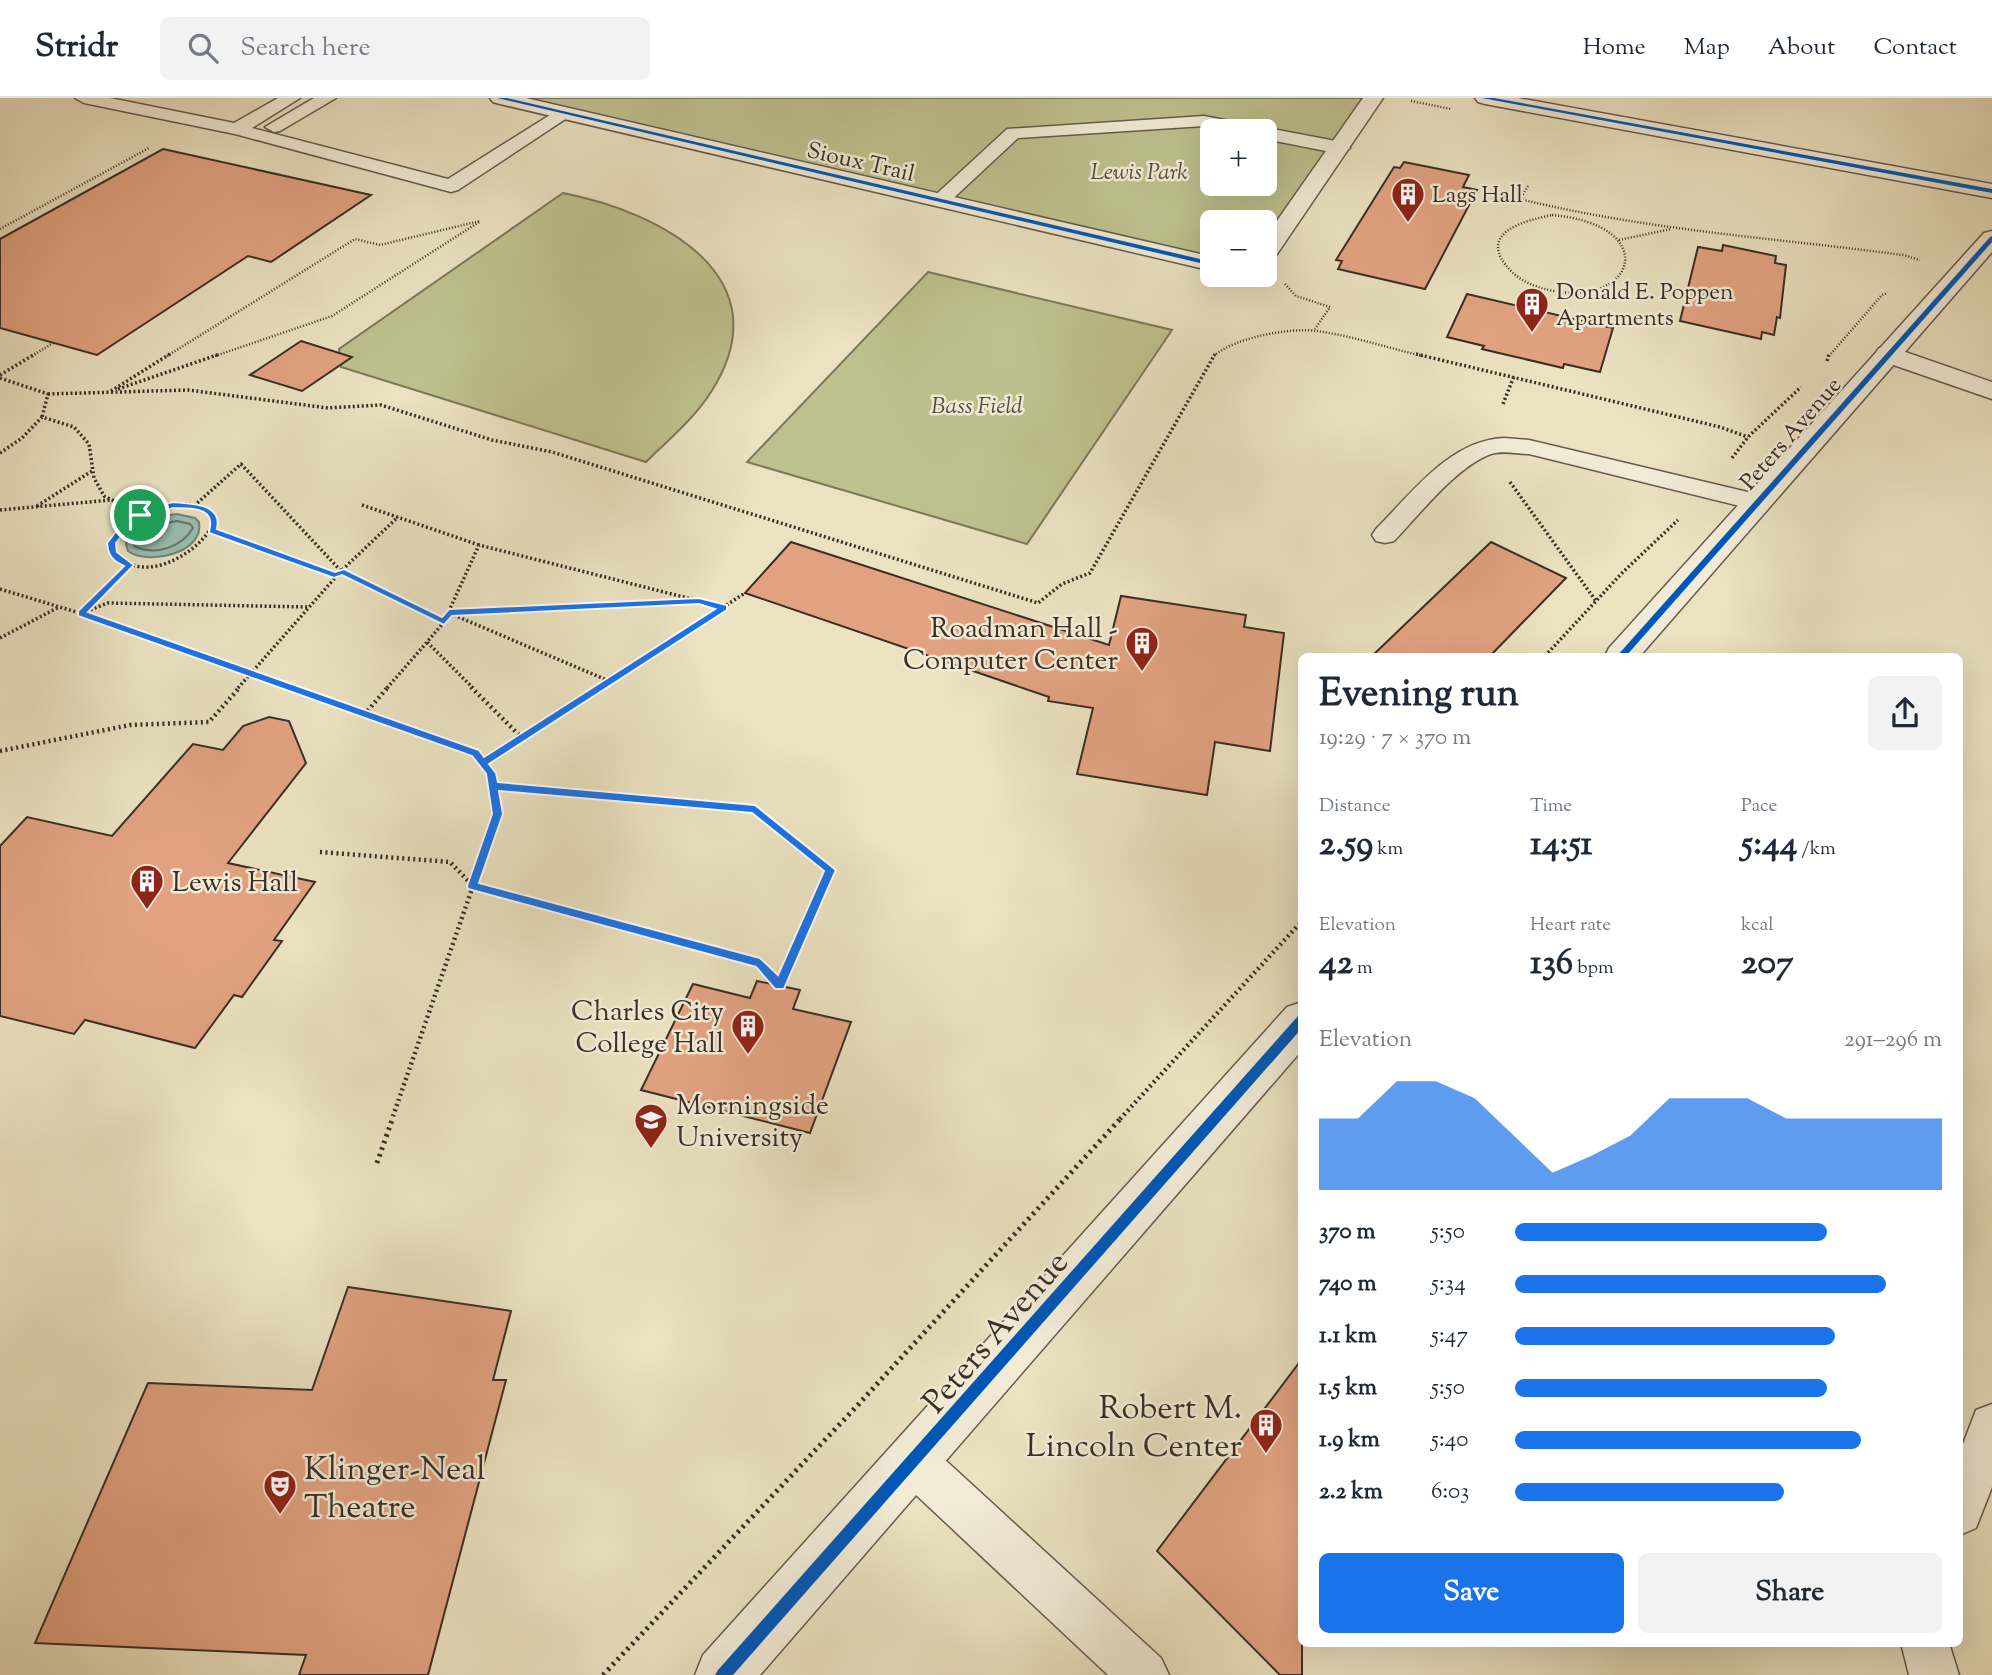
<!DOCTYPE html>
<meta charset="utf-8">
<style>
body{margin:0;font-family:"Sorts Mill Goudy",serif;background:#f2f2f3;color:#1f2937;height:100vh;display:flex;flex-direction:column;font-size:26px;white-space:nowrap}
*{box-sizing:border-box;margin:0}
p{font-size:23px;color:#747a83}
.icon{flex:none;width:38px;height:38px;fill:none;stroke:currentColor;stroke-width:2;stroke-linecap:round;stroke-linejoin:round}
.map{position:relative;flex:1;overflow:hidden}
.drawer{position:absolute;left:1298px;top:555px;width:665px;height:994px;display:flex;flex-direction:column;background:#fff;border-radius:10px;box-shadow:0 7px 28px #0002}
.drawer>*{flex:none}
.tools{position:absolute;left:1200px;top:21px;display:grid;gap:14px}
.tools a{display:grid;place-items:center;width:77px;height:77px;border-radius:10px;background:#fff;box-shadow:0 7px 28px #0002;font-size:35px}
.pin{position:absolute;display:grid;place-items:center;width:60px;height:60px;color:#fff;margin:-30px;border:4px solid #fff;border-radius:50%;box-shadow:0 2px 7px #0007}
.round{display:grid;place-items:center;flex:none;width:74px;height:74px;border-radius:10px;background:#f2f2f3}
.headline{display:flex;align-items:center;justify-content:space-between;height:119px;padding:0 21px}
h1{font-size:38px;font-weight:700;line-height:52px}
.figures{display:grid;grid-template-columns:repeat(3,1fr);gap:10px;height:119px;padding:7px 21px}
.figures div{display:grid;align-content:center}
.figures b{font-size:35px;font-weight:700}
.figures small{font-size:19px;font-weight:400}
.figures p{font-size:19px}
.chart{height:196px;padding:14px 21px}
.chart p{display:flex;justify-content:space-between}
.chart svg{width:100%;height:126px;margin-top:7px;fill:#1a73e8;opacity:.7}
.action{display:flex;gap:14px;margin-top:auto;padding:14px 21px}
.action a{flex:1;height:80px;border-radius:10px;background:#1a73e8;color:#fff;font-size:28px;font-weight:700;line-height:80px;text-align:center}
.action a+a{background:#f2f2f3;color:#1f2937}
ul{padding:0 21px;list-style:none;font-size:23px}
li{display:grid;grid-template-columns:112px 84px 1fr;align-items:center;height:52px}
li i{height:18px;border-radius:9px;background:#1a73e8}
header{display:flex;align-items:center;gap:42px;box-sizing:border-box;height:98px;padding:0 35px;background:#fff;border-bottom:2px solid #e0e1e3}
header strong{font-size:33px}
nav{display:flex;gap:38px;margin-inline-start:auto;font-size:24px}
.search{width:490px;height:63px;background:#f2f2f3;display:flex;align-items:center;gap:18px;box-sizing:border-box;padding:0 24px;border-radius:10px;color:#747a83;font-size:26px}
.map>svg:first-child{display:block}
.green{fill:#bec18e;stroke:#7c785a;stroke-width:2;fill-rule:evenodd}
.water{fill:#98beb1;stroke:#728479;stroke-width:2}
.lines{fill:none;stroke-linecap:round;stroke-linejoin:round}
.shore{stroke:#68766c;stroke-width:2}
.building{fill:#e2a281;stroke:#392e26;stroke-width:2}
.service-casing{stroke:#665b4d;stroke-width:3}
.minor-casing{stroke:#665b4d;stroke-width:3}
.tertiary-casing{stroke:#665b4d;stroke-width:3}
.path-far3{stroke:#392e26;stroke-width:2.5;stroke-dasharray:1 2;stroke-linecap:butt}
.path-far2{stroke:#392e26;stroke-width:3.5;stroke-dasharray:2 2.5;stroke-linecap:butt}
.path-far1{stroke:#392e26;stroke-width:4.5;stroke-dasharray:2 3.5;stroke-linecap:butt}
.path{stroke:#392e26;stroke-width:5;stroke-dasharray:2.5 4.5;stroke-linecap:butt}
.service{fill:#f2ecd7;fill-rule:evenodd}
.minor{fill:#f2ecd7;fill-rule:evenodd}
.tertiary{fill:#f2ecd7;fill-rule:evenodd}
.cycleway-casing{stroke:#f2ecd7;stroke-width:5}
.cycleway{fill:#0057b8;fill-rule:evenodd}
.route{fill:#1a73e8;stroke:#fff;stroke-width:2;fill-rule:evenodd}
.labels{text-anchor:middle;stroke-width:5;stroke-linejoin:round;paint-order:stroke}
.far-street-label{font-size:23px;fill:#392e26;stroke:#f2ecd7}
.far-park-label{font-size:23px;font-style:italic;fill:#544b3b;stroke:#f2ecd7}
.far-poi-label{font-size:23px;fill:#392e26;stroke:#f2ecd7;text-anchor:start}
.poi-label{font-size:28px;fill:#392e26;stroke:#f2ecd7;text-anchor:end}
.near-street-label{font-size:33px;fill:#392e26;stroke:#f2ecd7}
.near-poi-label{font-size:33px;fill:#392e26;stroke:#f2ecd7;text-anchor:end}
</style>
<header>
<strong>Stridr</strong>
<div class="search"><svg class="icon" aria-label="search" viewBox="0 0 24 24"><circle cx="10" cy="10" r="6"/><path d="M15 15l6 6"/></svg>Search here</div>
<nav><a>Home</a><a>Map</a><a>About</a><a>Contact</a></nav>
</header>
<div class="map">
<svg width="1992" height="1577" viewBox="0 0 1992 1577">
<rect width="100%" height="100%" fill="#ebe2c1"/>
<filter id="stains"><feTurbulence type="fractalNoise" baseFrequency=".00286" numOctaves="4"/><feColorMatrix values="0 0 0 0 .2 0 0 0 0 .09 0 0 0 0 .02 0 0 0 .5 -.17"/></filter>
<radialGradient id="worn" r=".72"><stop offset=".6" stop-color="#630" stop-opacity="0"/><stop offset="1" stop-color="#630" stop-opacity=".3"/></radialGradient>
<!-- green -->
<g class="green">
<path d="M499,0H1372L1265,156V124H1213V166ZM1213,33H1265V86H1213Z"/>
<path d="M563,95C660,114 785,178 711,294C694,321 668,342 646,364L341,269L339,251Z"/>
<polygon points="928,174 1172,232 1027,446 747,364"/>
</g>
<!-- water -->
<path class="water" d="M177,416L195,420L199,424C205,455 148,468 128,453L126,446C132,424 156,418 177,416Z"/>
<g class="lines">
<!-- shore -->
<path class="shore" d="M177,423L190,426L193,430C181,450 155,458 134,448L135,442L156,427Z"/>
</g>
<!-- building -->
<g class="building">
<polygon points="163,51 371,97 271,164 248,158 97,257 0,230 0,141"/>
<polygon points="1404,64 1469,77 1463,89 1477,92 1425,191 1338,171 1342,163 1336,162 1394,69 1400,70"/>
<polygon points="1723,147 1776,158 1775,165 1786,167 1780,220 1777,219 1774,237 1762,234 1761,241 1680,223 1698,149 1722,153"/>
<polygon points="1467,196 1613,230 1600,274 1564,266 1563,270 1516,259 1482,251 1484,248 1447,239"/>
<polygon points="301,243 352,259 302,293 250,277"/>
<polygon points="791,444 1109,547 1121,498 1246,517 1244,529 1284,535 1270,653 1215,644 1207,697 1077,676 1093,610 1048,603 1049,599 745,495"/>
<polygon points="1491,444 1566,480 1490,558 1372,558"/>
<polygon points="269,619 289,623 306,665 228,765 315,784 274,842 282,843 242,899 234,897 195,950 85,922 74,936 0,918 0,748 27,719 112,738 193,646 223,652 243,628"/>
<polygon points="757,883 800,892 793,911 851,924 810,1035 641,992 693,886 750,900"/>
<polygon points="348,1189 511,1213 493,1282 506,1282 428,1577 299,1577 306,1557 35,1545 148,1285 312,1292"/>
<polygon points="1302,1261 1302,1577 1280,1577 1157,1453"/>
</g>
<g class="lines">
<defs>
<g id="service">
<polygon points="75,0 110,0 234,25 278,0 300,0 252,30 448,81 558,12 570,12 573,16 458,92 451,94 235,36 84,5"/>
<polygon points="314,0 336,0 280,33 274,34 265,29"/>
<polygon points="1204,18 1341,44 1350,50 1341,56 1265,41 1265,33 1230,33 1204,28 1018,40 946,107 932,107 929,103 1007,31"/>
<path d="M1504,340L1529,342L1756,396L1765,398L1769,404L1765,410L1756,412L1529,356C1517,356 1503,352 1491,356C1457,368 1419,417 1394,443L1385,445L1376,443L1372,437L1376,431C1411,396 1450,342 1504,340Z"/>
<polygon points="1992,1306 1992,1389 1976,1430 1960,1437 1960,1354 1976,1312"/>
<polygon points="914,1342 930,1348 1161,1560 1169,1577 1108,1577 898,1380 892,1364 898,1348"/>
<polygon points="1901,1545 1949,1545 1959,1577 1909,1577"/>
</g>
<g id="minor">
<polygon points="490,0 526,0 1213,159 1213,173 500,6 493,4"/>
<polygon points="1363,0 1383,0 1273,162 1265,164 1265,140"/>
<polygon points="1475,0 1518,0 1992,86 1992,100 1485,6 1478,4"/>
<polygon points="1888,248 1992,284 1992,301 1879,262 1875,256 1879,250"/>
</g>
<g id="tertiary">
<polygon points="1992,133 1992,154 1640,558 1605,558 1609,550 1984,135"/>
<polygon points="1302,904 1302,952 760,1577 695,1577 703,1557 1287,909"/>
</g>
</defs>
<!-- service casing -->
<use href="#service" class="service-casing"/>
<!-- minor casing -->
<use href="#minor" class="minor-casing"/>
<!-- tertiary casing -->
<use href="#tertiary" class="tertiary-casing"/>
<!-- path-far3 -->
<g class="path-far3">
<polyline points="1411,3 1451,11"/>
<path d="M1528,88L1520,101C1645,132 1775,140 1903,157L1920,162"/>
<path d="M1552,117C1663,127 1636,211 1549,192C1535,189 1521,183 1511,173C1475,136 1522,123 1552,117Z"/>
<polyline points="0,131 149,50"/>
<polyline points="1619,142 1671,131"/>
<polyline points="1285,186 1296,198 1330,209 1315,231"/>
<polyline points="32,258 53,245"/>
<polyline points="167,258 355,141 380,147 480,123"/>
<polyline points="215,258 332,218 479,124"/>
<path d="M1214,258C1233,240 1291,229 1317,233C1353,238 1388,250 1423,258"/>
<polyline points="1829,258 1882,197 1888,195"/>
</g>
<!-- path-far2 -->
<g class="path-far2">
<polyline points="1416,256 1720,329 1748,339"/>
<polyline points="1827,263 1829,256"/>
<polyline points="0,277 35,256"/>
<polyline points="0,280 48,296 42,319"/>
<polyline points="118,291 220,256"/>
<polyline points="111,293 170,256"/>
<polyline points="48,296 188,292 328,310 381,307 492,342 552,354 1038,505 1062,486 1090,475 1215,256"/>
<polyline points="1503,306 1514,278"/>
<polyline points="0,355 22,340 42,319 74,329 89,346 94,380 104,398 140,416"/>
<polyline points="1732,360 1748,339 1801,289"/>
<polyline points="1510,384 1596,503"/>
<path d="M189,406L211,415L215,423C199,459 131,494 111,445C129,417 157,409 189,406Z"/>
<polyline points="362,407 479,447"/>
<polyline points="37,408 92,373"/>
<polyline points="194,408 241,366 341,473 444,524 427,544 473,590"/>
<polyline points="0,412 111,402"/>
<polyline points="213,433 337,478"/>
<polyline points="0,491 93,519 294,590"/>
<polyline points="85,512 130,467"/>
<polyline points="82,515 108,505 308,509"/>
<polyline points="443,526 479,447 723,509"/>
<polyline points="0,540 59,509"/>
<polyline points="1545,558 1622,475 1678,422"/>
<polyline points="609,583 449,515 694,504"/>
<polyline points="238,590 341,473 398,419"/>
<polyline points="387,590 428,543"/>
<polyline points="598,590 745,495"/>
</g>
<!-- path-far1 -->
<g class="path-far1">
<polyline points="289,589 476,655 491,675 498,716 392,1021"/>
<polyline points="471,589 522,640"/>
<polyline points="364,617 388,589"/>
<polyline points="0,653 130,627 209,624 240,589"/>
<polyline points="483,665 601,589"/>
<polyline points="320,754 450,764 473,788 760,865 779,888 830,772 755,711 493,688"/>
<polyline points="1120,1021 1302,823"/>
</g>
<!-- path -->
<g class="path">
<polyline points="377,1065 393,1019"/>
<polyline points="603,1577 856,1309 1122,1019"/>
</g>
<!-- service -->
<use href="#service" class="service"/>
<!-- minor -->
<use href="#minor" class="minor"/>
<!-- tertiary -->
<use href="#tertiary" class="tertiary"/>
<defs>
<g id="cycleway">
<polygon points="497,0 507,0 1213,164 1213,168"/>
<polygon points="1482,0 1494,0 1992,91 1992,95"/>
<polygon points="1992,138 1992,144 1626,558 1617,558 1990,139"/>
<polygon points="1302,917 1302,930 733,1577 715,1577 718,1572 1298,918"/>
</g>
</defs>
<!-- cycleway casing -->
<use href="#cycleway" class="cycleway-casing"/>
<!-- cycleway -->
<use href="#cycleway" class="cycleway"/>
</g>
<!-- route -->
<path class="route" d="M173,404C192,406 223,405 217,431L335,474L344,471L442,519L449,511L699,500L727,507V512L489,666L496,675L498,684L755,707L836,772L784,891H775L756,869L468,791L467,788L492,716L486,676L472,658L78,518V513L124,468C112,463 108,457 107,445C127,417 141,413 173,404ZM173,410C184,411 208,408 210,423C211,427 209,431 209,435L334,480L342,477L444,527L452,518L699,506L715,511L484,659L479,652L88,514L134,467L117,454L116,445C134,421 145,418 173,410ZM499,693L752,715L824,773L778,877L760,860L479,785L503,716Z"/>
<!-- icons -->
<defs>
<symbol id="building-pin" viewBox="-11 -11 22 30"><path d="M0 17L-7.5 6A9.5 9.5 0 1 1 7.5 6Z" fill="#8f2418" stroke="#f2ecd7"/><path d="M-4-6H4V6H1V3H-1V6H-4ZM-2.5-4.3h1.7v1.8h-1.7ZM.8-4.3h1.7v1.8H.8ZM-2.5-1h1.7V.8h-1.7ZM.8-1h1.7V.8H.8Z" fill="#fff"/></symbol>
<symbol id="university-pin" viewBox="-11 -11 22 30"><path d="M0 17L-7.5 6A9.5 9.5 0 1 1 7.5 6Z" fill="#8f2418" stroke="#f2ecd7"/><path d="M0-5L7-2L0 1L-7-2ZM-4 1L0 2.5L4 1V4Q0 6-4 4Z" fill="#fff"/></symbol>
<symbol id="theatre-pin" viewBox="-11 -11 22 30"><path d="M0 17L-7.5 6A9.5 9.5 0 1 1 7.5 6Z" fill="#8f2418" stroke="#f2ecd7"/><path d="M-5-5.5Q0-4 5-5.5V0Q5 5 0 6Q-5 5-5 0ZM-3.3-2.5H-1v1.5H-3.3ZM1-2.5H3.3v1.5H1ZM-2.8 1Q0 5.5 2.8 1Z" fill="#fff"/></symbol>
</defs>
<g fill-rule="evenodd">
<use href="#building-pin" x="1389" y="77" width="38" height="52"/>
<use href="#building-pin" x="1513" y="187" width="38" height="52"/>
<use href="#building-pin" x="1123" y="526" width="38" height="52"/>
<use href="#building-pin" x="128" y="764" width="38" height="52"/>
<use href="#building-pin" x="729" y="909" width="38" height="52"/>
<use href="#university-pin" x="632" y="1003" width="38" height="52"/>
<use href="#building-pin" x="1247" y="1308" width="38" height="52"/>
<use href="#theatre-pin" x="261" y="1369" width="38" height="52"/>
</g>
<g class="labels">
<!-- far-street labels -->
<g class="far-street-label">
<text transform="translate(861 63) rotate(13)" y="8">Sioux Trail</text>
<text transform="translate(1790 335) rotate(-49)" y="8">Peters Avenue</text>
</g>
<!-- far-park labels -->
<g class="far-park-label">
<text x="1139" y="81">Lewis Park</text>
<text x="977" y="315">Bass Field</text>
</g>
<!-- far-poi labels -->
<g class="far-poi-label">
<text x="1432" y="104">Lags Hall</text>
<text x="1556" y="201">Donald E. Poppen<tspan x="1556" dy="26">Apartments</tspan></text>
</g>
<!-- poi labels -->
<g class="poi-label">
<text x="1118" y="539">Roadman Hall -<tspan x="1118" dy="32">Computer Center</tspan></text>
<text x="172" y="793" text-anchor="start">Lewis Hall</text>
<text x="724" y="922">Charles City<tspan x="724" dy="32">College Hall</tspan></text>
<text x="676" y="1016" text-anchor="start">Morningside<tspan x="676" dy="32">University</tspan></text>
</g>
<!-- near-street labels -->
<g class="near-street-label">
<text transform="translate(994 1233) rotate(-49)" y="12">Peters Avenue</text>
</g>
<!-- near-poi labels -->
<g class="near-poi-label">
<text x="1242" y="1320">Robert M.<tspan x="1242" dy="38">Lincoln Center</tspan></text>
<text x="304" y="1381" text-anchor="start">Klinger-Neal<tspan x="304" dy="38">Theatre</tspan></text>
</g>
</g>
<rect width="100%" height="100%" filter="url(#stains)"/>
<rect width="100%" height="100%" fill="url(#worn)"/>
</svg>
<div class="tools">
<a>+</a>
<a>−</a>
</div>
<div class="pin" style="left:140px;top:417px;background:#1e9e55"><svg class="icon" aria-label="arrive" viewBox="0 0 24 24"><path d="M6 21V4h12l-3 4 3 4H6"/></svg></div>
<section class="drawer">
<div class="headline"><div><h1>Evening run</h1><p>19:29 · 7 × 370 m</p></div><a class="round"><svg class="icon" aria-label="share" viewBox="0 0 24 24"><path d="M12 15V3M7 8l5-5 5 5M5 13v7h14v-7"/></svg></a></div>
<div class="figures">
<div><p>Distance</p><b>2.59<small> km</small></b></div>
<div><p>Time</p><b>14:51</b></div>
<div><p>Pace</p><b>5:44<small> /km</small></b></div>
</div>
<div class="figures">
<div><p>Elevation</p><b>42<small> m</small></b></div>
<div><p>Heart rate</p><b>136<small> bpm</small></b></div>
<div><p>kcal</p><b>207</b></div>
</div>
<div class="chart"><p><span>Elevation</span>291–296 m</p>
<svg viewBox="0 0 160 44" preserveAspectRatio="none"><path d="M0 44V19L10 19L20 6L30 6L40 12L50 25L60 38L70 32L80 25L90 12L100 12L110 12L120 19L130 19L140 19L150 19L160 19V44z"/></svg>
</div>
<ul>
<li><b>370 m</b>5:50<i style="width:73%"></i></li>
<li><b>740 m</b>5:34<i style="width:87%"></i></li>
<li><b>1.1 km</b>5:47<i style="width:75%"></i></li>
<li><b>1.5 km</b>5:50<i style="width:73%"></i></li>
<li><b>1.9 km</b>5:40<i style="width:81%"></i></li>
<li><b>2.2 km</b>6:03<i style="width:63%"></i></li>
</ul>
<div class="action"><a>Save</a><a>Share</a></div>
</section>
</div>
